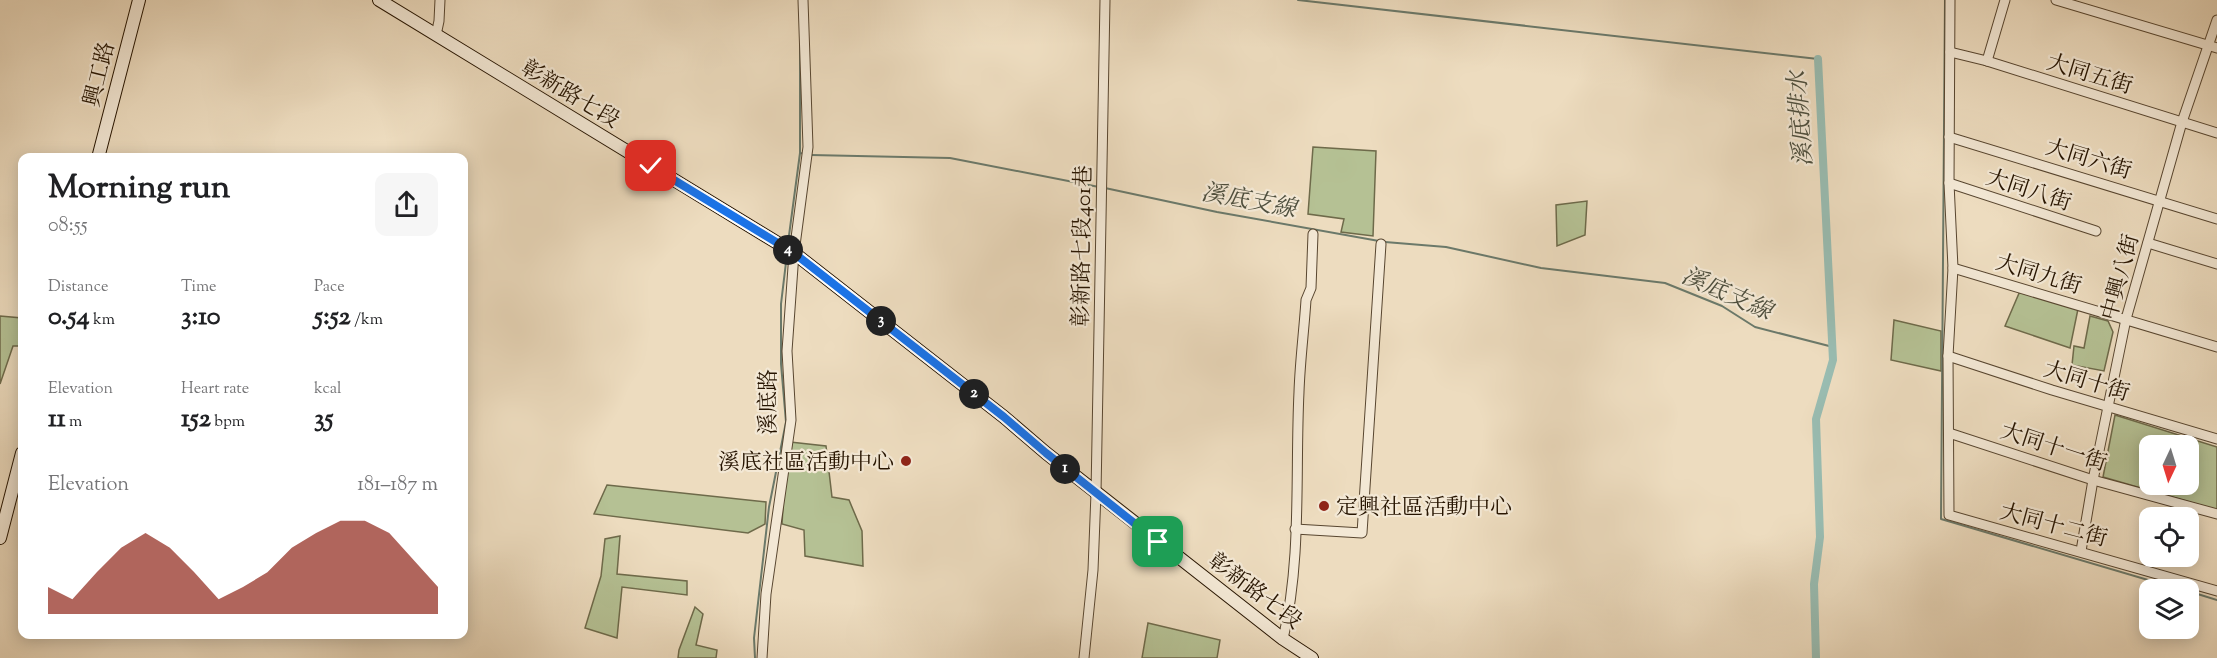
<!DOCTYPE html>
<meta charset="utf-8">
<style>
body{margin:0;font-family:"Sorts Mill Goudy","Noto Serif TC",serif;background:#f6f6f6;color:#202124;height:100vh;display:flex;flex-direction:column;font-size:22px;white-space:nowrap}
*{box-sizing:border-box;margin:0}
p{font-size:20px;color:#757577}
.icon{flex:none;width:33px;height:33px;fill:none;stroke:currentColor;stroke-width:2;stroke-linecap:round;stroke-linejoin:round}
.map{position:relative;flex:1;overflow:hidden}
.drawer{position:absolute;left:18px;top:153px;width:450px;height:486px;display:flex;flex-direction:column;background:#fff;border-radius:12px;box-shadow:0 3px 15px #0003}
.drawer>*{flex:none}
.needle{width:39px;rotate:184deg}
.buttons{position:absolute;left:2139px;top:435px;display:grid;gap:12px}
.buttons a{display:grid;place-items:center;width:60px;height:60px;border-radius:12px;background:#fff;box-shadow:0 3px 15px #0003;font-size:30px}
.pin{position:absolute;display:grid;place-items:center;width:51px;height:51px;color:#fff;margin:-26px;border-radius:12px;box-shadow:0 3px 9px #0006}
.km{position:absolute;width:30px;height:30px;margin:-15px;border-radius:50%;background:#222;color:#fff;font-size:16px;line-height:30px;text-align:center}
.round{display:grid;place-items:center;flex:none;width:63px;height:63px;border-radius:12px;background:#f6f6f6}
.overview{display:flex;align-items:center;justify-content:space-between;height:102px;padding:0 30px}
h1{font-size:33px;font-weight:700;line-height:45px}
.stats{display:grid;grid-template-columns:repeat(3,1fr);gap:9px;height:102px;padding:6px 30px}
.stats div{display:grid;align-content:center}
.stats b{font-size:26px;font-weight:700}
.stats small{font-size:16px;font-weight:400}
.stats p{font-size:16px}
.chart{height:168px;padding:12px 30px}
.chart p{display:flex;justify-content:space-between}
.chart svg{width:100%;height:108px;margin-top:6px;fill:#8f2418;opacity:.7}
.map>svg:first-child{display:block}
.green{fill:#b5c194;stroke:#6e6a4a;stroke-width:1.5;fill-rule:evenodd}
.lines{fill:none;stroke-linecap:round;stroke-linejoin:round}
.stream{stroke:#6b796a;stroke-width:2}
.canal{stroke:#99bcb1;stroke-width:8}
.street-casing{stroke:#584630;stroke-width:11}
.secondary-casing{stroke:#261400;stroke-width:14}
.street{stroke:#f3e8d5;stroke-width:9}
.secondary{stroke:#f3e8d5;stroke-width:12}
.route-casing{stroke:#fff;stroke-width:12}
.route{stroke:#1a73e8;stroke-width:8}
.poi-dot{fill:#8f2418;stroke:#f3e8d5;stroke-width:2}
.labels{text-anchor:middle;stroke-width:4.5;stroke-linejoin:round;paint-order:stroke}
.street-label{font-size:22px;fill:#261400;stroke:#f3e8d5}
.poi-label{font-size:22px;fill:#261400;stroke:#f3e8d5;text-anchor:end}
.water-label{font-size:24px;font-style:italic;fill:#4e4f3e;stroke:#f3e8d5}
</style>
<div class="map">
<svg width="2217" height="658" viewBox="0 0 2217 658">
<rect width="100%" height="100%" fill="#eddcbf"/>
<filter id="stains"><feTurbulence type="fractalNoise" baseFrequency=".00333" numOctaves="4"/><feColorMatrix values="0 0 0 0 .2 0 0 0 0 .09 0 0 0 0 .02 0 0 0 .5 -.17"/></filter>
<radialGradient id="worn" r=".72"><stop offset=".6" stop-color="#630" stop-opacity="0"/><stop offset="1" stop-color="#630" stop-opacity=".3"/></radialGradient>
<!-- green -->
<g class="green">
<polygon points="1313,147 1376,151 1373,236 1341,232 1344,219 1308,214"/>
<polygon points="1587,201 1585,235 1557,246 1556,205"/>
<polygon points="2020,291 2078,309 2070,348 2005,326"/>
<polygon points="0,316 22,318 22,346 13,346 0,384"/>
<polygon points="2090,316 2108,321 2113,332 2104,371 2072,365 2074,346 2084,348"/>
<polygon points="1894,320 1941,331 1941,371 1891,360"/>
<path d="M2115,415L2217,447V510L2103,477ZM2150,446H2188V484H2150Z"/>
<polygon points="790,442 826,446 832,497 849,500 862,531 863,566 805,556 804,530 782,524 786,455"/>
<polygon points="607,485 766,502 765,524 748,533 594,514"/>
<polygon points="620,536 617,574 687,581 687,595 622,587 617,638 585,628 601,576 605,539"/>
<polygon points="695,607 703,614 696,645 717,650 716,658 678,658 679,650"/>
<polygon points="1148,623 1220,640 1217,658 1142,658"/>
</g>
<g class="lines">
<!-- stream -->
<g class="stream">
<polyline points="1298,0 1818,59"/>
<polyline points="1945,0 1941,519 2182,590"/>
<polyline points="800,30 800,153 805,154"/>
<polyline points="811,155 950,158 1099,187"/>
<polyline points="1105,188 1217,212 1379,241"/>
<polyline points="1385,242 1446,247 1541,268 1665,283 1722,306 1755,327 1833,347"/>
<polyline points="788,243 800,153"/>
<polyline points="2188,591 2217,600"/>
<polyline points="755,658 754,638 769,507 786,422 781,364 781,304 787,254"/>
</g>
<!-- canal -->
<polyline class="canal" points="1816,658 1814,584 1820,537 1816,419 1833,360 1818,59"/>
<defs>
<g id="street">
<polyline points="1950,0 1949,183 1953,268 1948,356 1949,515 2217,591"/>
<polyline points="2056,0 2217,48"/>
<polyline points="436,35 439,21 440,0"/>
<polyline points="1950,52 1987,61 2217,133"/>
<polyline points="1987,61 2005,0"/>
<polyline points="1949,137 2217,219"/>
<polyline points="1949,183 2096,231"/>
<polyline points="2148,243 2217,264"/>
<polyline points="1953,268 2217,347"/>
<polyline points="1948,356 2052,390 2217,439"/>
<polyline points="1949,433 2093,480 2217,514"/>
<polyline points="1295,529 1362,533 1381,244"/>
<polyline points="2081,551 2093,480 2126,319 2182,122 2217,20"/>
<path d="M1283,639C1302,559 1295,473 1299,392C1300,361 1304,331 1306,300L1311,288L1313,234"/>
<polyline points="762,658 766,594 791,420 787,351 794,253 808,147 803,0"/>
<polyline points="1084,658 1093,570 1096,493 1105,0"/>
</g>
<g id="secondary">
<polyline points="379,0 794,253 1004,417 1046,453 1283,639 1312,658"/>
<polyline points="98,158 139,0"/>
<polyline points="0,538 22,453"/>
</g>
</defs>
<!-- street casing -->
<use href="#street" class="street-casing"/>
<!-- secondary casing -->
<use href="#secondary" class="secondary-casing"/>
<!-- street -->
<use href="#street" class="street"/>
<!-- secondary -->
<use href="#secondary" class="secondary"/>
</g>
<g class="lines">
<defs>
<polyline id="route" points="651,166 794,253 1004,417 1046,453 1158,542"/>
</defs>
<!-- route casing -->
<use href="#route" class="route-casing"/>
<!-- route -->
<use href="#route" class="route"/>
</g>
<!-- markers -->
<g class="poi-dot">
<circle cx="906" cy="461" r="6"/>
<circle cx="1324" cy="506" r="6"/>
</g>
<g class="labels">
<!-- street labels -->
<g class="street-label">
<text transform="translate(2090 73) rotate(17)" y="8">大同五街</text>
<text transform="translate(98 74) rotate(-76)" y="8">興工路</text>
<text transform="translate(571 93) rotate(31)" y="8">彰新路七段</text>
<text transform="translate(2089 158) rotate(17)" y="8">大同六街</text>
<text transform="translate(2029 189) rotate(18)" y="8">大同八街</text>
<text transform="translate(1081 246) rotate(-89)" y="8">彰新路七段401巷</text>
<text transform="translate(2039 273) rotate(17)" y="8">大同九街</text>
<text transform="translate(2119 277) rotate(-75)" y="8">中興八街</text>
<text transform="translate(2087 380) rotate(17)" y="8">大同十街</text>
<text transform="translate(767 402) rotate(-90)" y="8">溪底路</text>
<text transform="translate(2054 446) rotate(18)" y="8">大同十一街</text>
<text transform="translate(2054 524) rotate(15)" y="8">大同十二街</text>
<text transform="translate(1256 590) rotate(37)" y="8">彰新路七段</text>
</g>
<!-- poi labels -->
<g class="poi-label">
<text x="894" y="469">溪底社區活動中心</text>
<text x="1336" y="514" text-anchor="start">定興社區活動中心</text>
</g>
<!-- water labels -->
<g class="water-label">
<text transform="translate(1800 119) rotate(-94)" y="8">溪底排水</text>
<text transform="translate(1249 200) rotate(11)" y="8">溪底支線</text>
<text transform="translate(1727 293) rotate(24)" y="8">溪底支線</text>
</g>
</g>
<rect width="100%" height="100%" filter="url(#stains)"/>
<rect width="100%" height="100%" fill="url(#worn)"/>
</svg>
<div class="buttons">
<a><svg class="needle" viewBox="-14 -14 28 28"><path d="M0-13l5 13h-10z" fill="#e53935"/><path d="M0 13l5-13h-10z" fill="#757577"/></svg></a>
<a><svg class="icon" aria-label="locate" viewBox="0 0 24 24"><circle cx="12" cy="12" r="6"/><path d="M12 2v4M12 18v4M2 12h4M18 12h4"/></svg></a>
<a><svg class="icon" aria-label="layers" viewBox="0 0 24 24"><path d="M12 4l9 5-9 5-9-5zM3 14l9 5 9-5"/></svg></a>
</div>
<div class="pin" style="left:1158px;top:542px;background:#1e9e55"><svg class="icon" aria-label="arrive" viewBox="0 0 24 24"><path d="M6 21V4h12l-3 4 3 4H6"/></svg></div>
<div class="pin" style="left:651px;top:166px;background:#d93025"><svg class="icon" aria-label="check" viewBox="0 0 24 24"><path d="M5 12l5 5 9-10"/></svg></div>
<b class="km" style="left:1065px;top:469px">1</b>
<b class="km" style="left:974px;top:394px">2</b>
<b class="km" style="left:881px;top:321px">3</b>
<b class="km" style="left:788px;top:250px">4</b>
<section class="drawer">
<div class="overview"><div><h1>Morning run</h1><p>08:55</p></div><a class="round"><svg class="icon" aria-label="share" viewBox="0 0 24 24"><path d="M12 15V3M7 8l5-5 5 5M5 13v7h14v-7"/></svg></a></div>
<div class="stats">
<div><p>Distance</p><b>0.54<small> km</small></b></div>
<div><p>Time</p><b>3:10</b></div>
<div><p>Pace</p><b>5:52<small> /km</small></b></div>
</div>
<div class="stats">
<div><p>Elevation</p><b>11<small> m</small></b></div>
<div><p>Heart rate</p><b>152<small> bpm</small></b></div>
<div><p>kcal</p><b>35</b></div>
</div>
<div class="chart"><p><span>Elevation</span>181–187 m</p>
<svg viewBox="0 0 160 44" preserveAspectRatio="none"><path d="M0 44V33L10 38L20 27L30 17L40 11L50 17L60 27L70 38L80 33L90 27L100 17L110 11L120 6L130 6L140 11L150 22L160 33V44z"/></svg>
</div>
</section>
</div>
